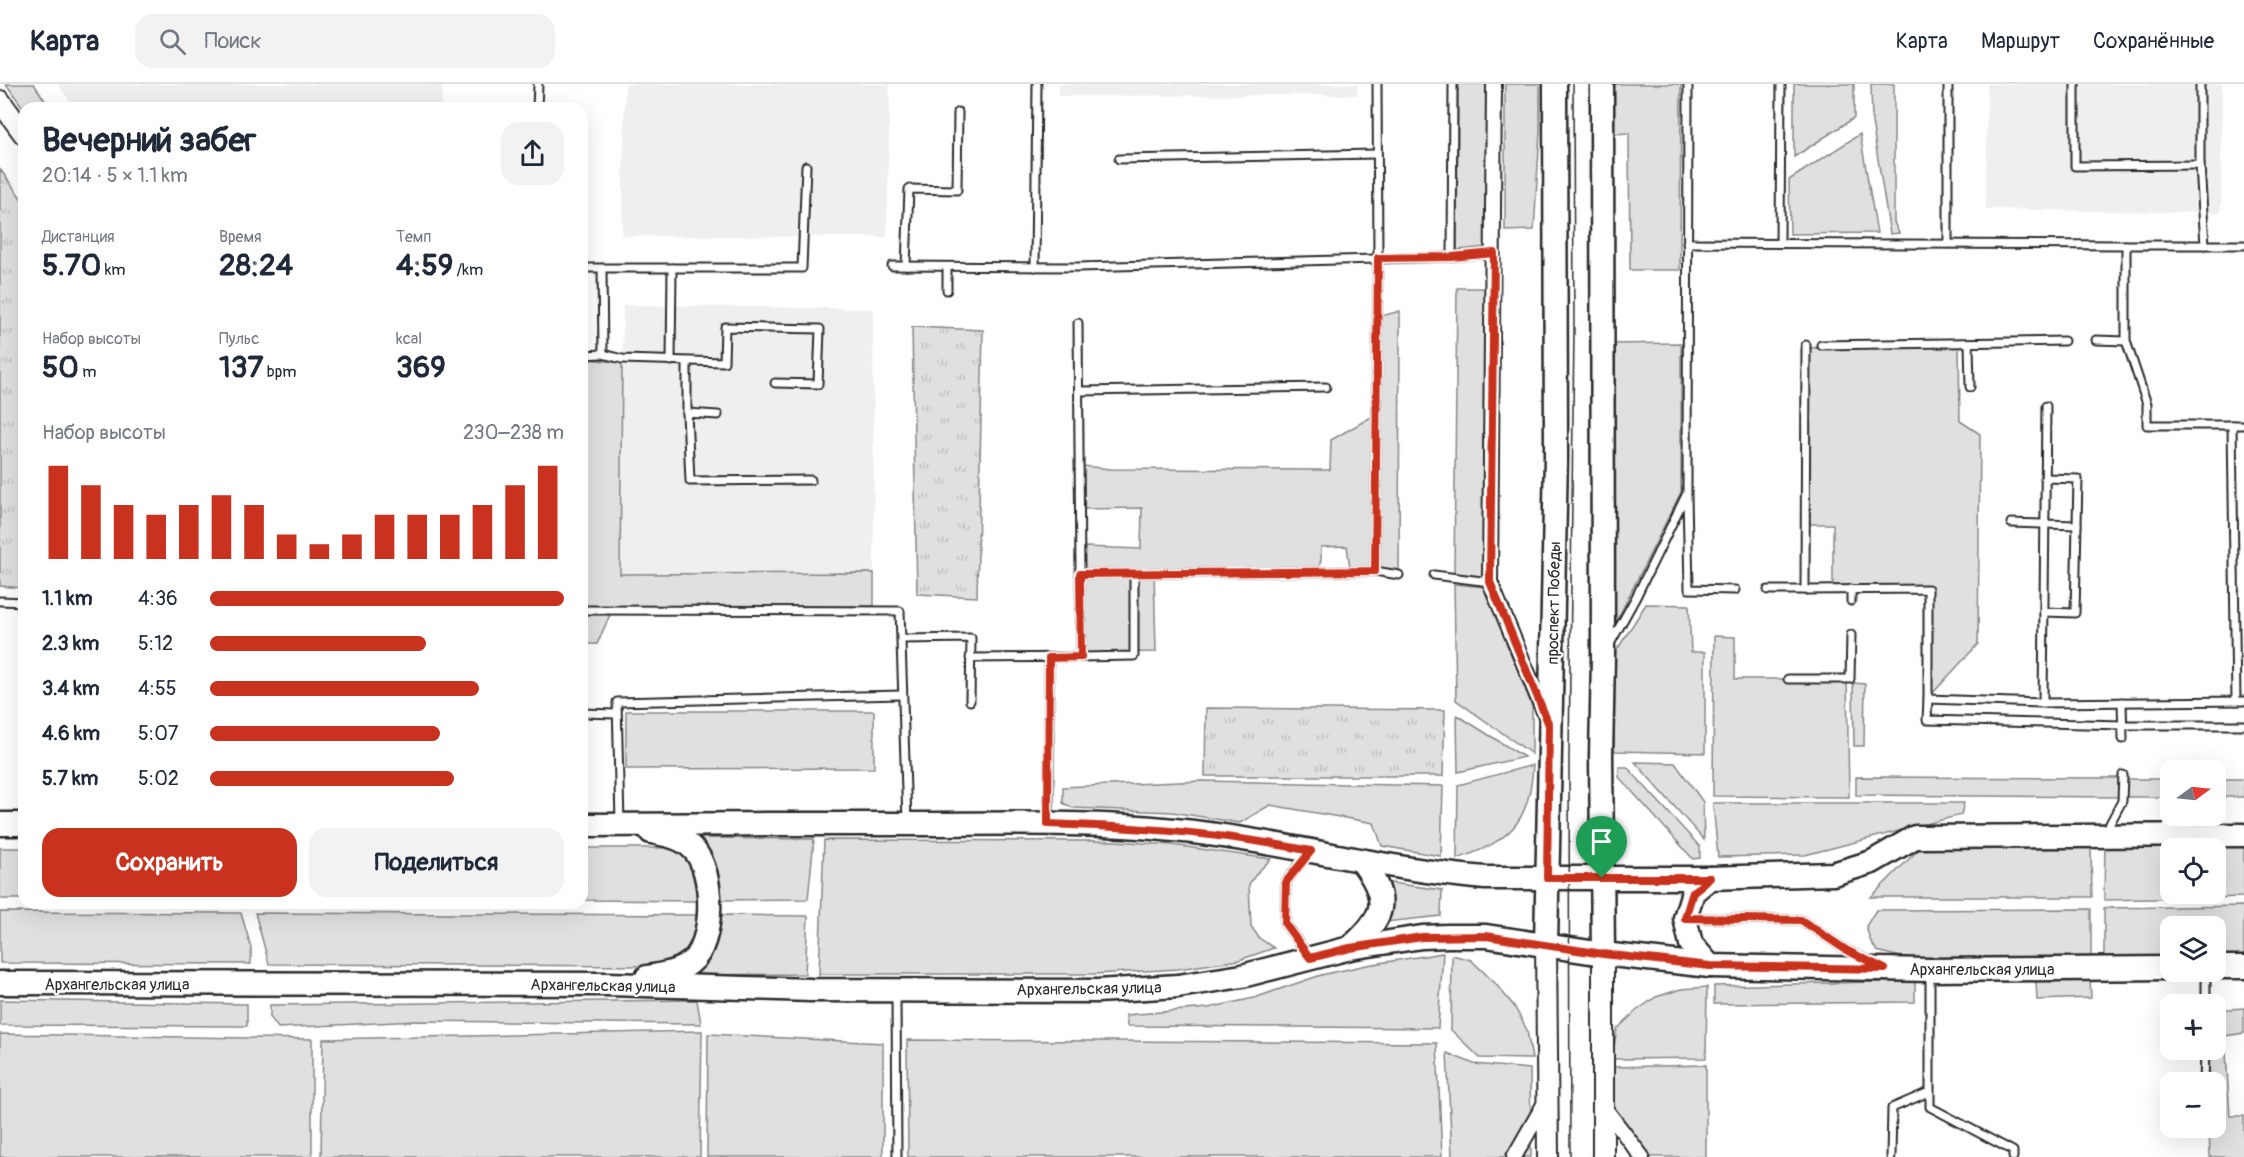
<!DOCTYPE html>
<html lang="ru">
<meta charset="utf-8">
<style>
body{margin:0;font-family:Pangolin,sans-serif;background:#f2f2f3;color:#1f2937;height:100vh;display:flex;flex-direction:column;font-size:22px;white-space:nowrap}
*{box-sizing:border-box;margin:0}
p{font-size:20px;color:#747a83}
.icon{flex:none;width:33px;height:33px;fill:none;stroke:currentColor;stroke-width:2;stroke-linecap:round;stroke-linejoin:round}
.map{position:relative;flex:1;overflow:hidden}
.drawer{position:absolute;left:18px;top:18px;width:570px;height:807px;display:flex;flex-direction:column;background:#fff;border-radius:18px;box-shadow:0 6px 24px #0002}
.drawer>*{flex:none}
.needle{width:39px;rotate:75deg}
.buttons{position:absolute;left:2160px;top:676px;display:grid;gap:12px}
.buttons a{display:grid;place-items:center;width:66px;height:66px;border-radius:12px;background:#fff;box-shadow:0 6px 24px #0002;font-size:30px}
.pin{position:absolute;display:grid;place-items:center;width:51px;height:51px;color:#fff;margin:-62px -26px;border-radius:50% 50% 50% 0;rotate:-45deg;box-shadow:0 0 6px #0007}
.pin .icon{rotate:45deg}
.round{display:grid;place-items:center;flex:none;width:63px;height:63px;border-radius:18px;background:#f2f2f3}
.overview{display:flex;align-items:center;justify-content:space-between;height:102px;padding:0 24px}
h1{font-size:33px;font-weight:700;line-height:45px}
.metrics{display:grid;grid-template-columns:repeat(3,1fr);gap:9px;height:102px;padding:6px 24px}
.metrics div{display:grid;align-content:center}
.metrics b{font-size:30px;font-weight:700}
.metrics small{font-size:16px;font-weight:400}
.metrics p{font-size:16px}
.chart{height:168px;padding:12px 24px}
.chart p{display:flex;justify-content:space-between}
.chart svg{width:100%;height:108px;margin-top:6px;stroke:#c8321e;stroke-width:6}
.primary-button{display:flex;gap:12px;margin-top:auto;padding:12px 24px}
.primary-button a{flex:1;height:69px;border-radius:18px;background:#c8321e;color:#fff;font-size:24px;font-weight:700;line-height:69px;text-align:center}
.primary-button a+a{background:#f2f2f3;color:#1f2937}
ul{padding:0 24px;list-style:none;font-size:20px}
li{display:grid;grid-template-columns:96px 72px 1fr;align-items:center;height:45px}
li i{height:15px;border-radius:8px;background:#c8321e}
header{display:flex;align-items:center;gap:36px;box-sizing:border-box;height:84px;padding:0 30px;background:#fff;border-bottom:2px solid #e0e1e3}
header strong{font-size:28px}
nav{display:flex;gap:33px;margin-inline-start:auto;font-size:21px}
.search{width:420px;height:54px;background:#f2f2f3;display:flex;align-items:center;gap:15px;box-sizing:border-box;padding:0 21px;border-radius:18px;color:#747a83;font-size:22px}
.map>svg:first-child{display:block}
.built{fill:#efefef}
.green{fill:#e0e0e0;stroke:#868686;stroke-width:1.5;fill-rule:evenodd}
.park{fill:url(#park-tufts);stroke:#868686;stroke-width:1.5}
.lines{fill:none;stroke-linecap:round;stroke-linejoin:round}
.service-casing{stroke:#2b2b2b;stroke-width:11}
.minor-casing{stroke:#2b2b2b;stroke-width:18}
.secondary-casing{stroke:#2b2b2b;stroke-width:24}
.primary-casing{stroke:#2b2b2b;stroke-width:27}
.service{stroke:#fff;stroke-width:7}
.minor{stroke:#fff;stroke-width:14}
.secondary{stroke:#fff;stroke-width:20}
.primary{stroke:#fff;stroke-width:22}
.tram{stroke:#2b2b2b;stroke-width:1.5}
.route-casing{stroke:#fff;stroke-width:12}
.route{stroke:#c8321e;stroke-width:8}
.labels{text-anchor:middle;stroke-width:4.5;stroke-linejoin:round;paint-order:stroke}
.street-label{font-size:16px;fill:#2b2b2b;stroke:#fff}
</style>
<header>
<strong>Карта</strong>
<div class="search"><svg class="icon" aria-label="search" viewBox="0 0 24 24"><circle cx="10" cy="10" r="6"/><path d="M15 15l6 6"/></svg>Поиск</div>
<nav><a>Карта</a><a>Маршрут</a><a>Сохранённые</a></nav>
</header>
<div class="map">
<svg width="2244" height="1073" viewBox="0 0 2244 1073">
<defs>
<pattern id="park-tufts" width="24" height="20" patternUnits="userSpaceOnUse" patternTransform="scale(1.5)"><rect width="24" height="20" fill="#e0e0e0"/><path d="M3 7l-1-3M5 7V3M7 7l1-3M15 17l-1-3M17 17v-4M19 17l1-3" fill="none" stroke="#c0c0c0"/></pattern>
</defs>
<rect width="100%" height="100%" fill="#fff"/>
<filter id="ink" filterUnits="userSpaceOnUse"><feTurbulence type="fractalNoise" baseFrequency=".0167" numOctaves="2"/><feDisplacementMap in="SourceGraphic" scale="12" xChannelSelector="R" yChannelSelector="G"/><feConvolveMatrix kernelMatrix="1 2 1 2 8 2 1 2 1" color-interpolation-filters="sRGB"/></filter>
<g filter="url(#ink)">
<!-- built -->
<g class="built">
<polygon points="58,0 442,0 442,24 74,24"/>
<polygon points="625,0 890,0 887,153 622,152"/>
<polygon points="1058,0 1357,0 1357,11 1058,12"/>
<polygon points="1987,0 2222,0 2221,129 1986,125"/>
<polygon points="623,221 873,225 874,489 620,491"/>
</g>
<!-- green -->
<g class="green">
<polygon points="6,0 34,0 50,24 24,25"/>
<polygon points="1458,0 1488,0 1488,163 1457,166"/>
<polygon points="1505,0 1540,0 1540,48 1534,146 1505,147"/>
<polygon points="1613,0 1681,0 1680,186 1630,186 1629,49 1613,50"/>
<polygon points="1794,0 1854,0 1854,34 1794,73"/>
<polygon points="1871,0 1894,0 1894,138 1899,149 1890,150 1872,38"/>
<polygon points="1860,50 1877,149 1790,150 1789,96"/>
<polygon points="1457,204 1488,204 1485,493 1454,489"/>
<polygon points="1400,227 1399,491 1375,487 1371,483 1350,484 1347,462 1321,463 1321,475 1319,485 1154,487 1156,568 1085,569 1084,463 1141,465 1142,424 1083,425 1083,382 1110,385 1330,386 1331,356 1373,332 1374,234"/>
<polygon points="1681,259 1681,408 1613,544 1609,260"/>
<polygon points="1959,262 1960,337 1980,350 1978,560 1931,611 1932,502 1833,501 1833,440 1808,440 1809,264"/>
<polygon points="582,274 622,279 620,490 874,489 874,522 614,522 597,560 582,560"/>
<polygon points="1454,500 1485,503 1532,623 1532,670 1456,616"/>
<polygon points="1646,520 1689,521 1691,568 1705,568 1705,669 1614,667 1615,569"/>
<polygon points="1714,552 1735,553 1735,595 1847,595 1849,713 1713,712"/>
<polygon points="1853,599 1865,600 1864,662 1854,662"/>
<polygon points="626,627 874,627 874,684 626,685"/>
<polygon points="1457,631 1524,673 1458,688"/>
<polygon points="1635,678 1675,679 1703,718 1704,756"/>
<path d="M1533,681C1530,739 1510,757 1457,775L1458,701Z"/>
<polygon points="1619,683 1627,683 1700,763 1700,774 1693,775 1619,693"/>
<polygon points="1856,693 2119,694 2119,713 1856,711"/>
<rect x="2126" y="695" width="44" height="18"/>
<rect x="2216" y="695" width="28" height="18"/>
<polygon points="1202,697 1443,702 1441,772 1382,762 1374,739 1270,721 1240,739 1172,728 1073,724 1063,719 1063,703"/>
<polygon points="1713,719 1964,719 1961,731 1805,771 1718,773"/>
<path d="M697,754L814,755L808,815L719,816C719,788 715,776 697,754Z"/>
<polygon points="824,756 1115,757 1172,761 1271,775 1257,789 1249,800 1251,842 1259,854 1274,864 1239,876 1178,885 1095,890 819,890"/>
<path d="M2105,759L2244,760V813L2104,816ZM2170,765H2216V810H2170Z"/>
<rect x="0" y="764" width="24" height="51"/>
<polygon points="582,764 669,764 686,772 697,784 701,817 582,816"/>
<polygon points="2091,764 2092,813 1871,813 1919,765"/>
<polygon points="1384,798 1442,806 1441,832 1385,838"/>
<polygon points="2244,822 2244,878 2216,877 2216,843 2170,843 2170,877 2104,876 2104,824"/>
<polygon points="2091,825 2091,878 1920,878 1877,867 1870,856 1866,842 1876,826"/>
<polygon points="0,828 241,829 251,863 251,880 0,879"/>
<polygon points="255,829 700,831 699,849 684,874 659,882 269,880"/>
<polygon points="718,831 808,832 805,890 689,891"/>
<polygon points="1443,869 1438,944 1127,942 1126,931 1208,924 1254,914 1321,891 1367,881"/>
<polygon points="1452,871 1471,876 1494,898 1514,922 1527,946 1532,975 1480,974 1451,946"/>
<polygon points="2090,895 2091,914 2037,916 2036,897"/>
<polygon points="1915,897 1915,918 1714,920 1714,902"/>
<polygon points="1707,903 1706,974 1612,975 1617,945 1636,927 1656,913 1681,905"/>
<polygon points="0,916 247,920 247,942 0,941"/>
<polygon points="697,916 701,940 416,937 278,944 270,933 270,921"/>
<polygon points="2244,924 2244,949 2225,952 2230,1032 2244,1032 2244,1073 2210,1073 2209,1044 2216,1044 2216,999 2209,999 2209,966 2216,966 2216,926"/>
<polygon points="702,947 700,1073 321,1073 323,955"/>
<polygon points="0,950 312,955 312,1073 0,1073"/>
<polygon points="708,950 883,959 883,1073 707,1073"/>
<polygon points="907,956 1437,959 1442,1073 908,1073"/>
<polygon points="1447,969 1474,980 1530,985 1531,1073 1452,1073"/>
<polygon points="1706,981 1706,1073 1645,1073 1613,1028 1611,983"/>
</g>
<!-- park -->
<g class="park">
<polygon points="0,85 24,118 24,504 0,502"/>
<polygon points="912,243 983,246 977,513 917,510"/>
<polygon points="1206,624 1445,626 1443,692 1205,692"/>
</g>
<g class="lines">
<defs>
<g id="service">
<polyline points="2075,0 2075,82 2200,81"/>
<polyline points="2200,0 2200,81 2205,161"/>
<polyline points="537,24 538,0"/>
<polyline points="1119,75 1376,70"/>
<polyline points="1687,159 2126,161 2126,257 2147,320 2147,341 2244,341"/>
<polyline points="1780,159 1781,0"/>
<polyline points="1948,159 1948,0"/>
<polyline points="2126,161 2244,161"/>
<polyline points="1452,173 1453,0"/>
<polyline points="892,182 1078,183 1452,173 1492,169"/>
<polyline points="906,182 909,105 957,106 958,28"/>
<polyline points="947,183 947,206"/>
<polyline points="1035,183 1037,0"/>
<polyline points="582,184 802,184 806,82"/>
<polyline points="1078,239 1080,490 1375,487 1378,174 1377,0"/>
<polyline points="2096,256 2126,257"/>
<polyline points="1969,259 1970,303"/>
<polyline points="1806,261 1805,506 1928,505 1928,615 2043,619 2244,617"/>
<polyline points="1821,261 2064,257"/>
<polyline points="603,270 622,275 724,278 725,243 820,245 818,300 775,299"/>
<polyline points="582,271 603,270 602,185"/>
<polyline points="671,277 672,184"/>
<polyline points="687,278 687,329 690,397 811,396"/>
<polyline points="1080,307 1326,303"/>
<polyline points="687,329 718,331"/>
<polyline points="2232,341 2236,617"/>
<polyline points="1687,412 1689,505 1735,506"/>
<polyline points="2011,439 2077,441"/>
<polyline points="1375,487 1399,491"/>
<polyline points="1434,491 1490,498"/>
<polyline points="1851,505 1851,517"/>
<polyline points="1768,506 1805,506"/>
<polyline points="0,517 24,518"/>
<polyline points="582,526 900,527 907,737"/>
<polyline points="2044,528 2075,529 2078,395 2045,394"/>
<polyline points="902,555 971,554 970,617"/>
<polyline points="1610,560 1636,513 1687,409 1688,0"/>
<polyline points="1081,573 1134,572 1134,490"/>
<polyline points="970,574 1081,573 1080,490"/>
<polyline points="1788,595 1850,595 1851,551"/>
<polyline points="1928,615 1927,636 2123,641 2244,641"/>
<polyline points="2122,618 2123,655"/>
<polyline points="2043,619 2046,322"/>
<polyline points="582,629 616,630"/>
<polyline points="1049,737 1049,574"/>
<polyline points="620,739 617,618 901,611"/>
<polyline points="2106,747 2122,717 2123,691"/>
<polyline points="1307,771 1286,798 1285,840 1308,871"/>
<polyline points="1688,834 1801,836 1846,866 1869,877"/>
<polyline points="2206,888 2206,921"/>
<polyline points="1930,889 1930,1023 2013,1067 2013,1073"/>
<polyline points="896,911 897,1073"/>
<polyline points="2204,999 2205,966"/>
<polyline points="1891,1073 1892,1024 1929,1008"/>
</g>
<g id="minor">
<polyline points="1494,0 1490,498 1547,635"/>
<polyline points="1603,1022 1642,1073"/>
<polyline points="1514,1073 1546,1017"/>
</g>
<g id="secondary">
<polyline points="0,17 24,50"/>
<polyline points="1546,861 1548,1073"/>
<polyline points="1603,870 1603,1073"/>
</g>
<g id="primary">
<polyline points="1602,0 1603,573 1601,672 1603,870"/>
<polyline points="0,740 24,740"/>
<path d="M582,741C691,740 801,740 910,740C998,740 1087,737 1174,746C1279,756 1379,785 1485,794H1710L1833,790L1872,778L1915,753L2244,751"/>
<polyline points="1546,861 1556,372 1555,0"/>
<path d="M1350,864C1384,833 1392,818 1362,778"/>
<polyline points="1710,882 1691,860 1685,834 1693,808 1710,794"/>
<polyline points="2216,883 2244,883"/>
<path d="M647,893C663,890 678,889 691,878C715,859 715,787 693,765C682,753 666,751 651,748"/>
<polyline points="0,899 607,900 811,906 1097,907 1178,902 1242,892 1350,864 1422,853 1448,852 1486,852 1603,870 1710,882 1930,886 2170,884"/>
</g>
</defs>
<!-- service casing -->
<use href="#service" class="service-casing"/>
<!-- minor casing -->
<use href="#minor" class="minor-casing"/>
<!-- secondary casing -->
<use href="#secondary" class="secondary-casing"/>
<!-- primary casing -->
<use href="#primary" class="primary-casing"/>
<!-- service -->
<use href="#service" class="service"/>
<!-- minor -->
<use href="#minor" class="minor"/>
<!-- secondary -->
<use href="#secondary" class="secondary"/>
<!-- primary -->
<use href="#primary" class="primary"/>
<!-- tram -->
<polyline class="tram" points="1570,1073 1569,672 1574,246 1573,0"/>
</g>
</g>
<g class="lines" filter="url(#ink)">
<defs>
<path id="route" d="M1494,169L1490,498L1549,641L1547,794H1710L1693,808L1685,834L1801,836L1846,866L1885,885L1710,882L1603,870L1486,852L1422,853L1350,864L1310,874L1285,840L1286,798L1311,767C1224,749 1137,743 1048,740L1049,574L1081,573L1080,490L1375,487L1378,174L1452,173Z"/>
</defs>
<!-- route casing -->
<use href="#route" class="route-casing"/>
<!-- route -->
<use href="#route" class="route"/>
</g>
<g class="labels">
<!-- street labels -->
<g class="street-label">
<text transform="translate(1553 519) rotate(-89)" y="6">проспект Победы</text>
<text x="1982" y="891">Архангельская улица</text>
<text x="117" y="906">Архангельская улица</text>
<text transform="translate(603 901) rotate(1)" y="6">Архангельская улица</text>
<text transform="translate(1089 904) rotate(-1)" y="6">Архангельская улица</text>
</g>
</g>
</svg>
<div class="buttons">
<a><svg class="needle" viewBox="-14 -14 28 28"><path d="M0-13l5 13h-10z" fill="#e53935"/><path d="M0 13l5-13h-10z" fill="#747a83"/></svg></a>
<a><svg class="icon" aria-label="locate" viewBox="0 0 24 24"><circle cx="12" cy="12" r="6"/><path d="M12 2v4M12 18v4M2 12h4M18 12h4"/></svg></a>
<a><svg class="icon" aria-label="layers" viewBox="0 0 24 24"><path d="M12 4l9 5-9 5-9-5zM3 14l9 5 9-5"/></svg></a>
<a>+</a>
<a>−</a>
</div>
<div class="pin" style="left:1602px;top:794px;background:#1e9e55"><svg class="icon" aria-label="arrive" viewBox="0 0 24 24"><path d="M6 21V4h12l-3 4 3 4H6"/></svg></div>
<section class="drawer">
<div class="overview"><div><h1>Вечерний забег</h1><p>20:14 · 5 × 1.1 km</p></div><a class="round"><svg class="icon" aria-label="share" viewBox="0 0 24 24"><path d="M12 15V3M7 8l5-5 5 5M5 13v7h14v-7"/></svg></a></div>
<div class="metrics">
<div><p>Дистанция</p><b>5.70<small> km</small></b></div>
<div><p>Время</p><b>28:24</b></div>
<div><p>Темп</p><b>4:59<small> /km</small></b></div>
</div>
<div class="metrics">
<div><p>Набор высоты</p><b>50<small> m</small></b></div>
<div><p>Пульс</p><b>137<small> bpm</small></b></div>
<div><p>kcal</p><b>369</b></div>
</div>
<div class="chart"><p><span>Набор высоты</span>230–238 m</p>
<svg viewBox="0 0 160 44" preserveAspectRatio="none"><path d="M5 44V6M15 44V14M25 44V22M35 44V26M45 44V22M55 44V18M65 44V22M75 44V34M85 44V38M95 44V34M105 44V26M115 44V26M125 44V26M135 44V22M145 44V14M155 44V6"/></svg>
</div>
<ul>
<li><b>1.1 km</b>4:36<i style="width:100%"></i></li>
<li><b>2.3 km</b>5:12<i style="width:61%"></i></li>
<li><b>3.4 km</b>4:55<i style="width:76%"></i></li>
<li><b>4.6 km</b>5:07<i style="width:65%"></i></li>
<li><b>5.7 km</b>5:02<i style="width:69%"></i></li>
</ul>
<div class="primary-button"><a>Сохранить</a><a>Поделиться</a></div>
</section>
</div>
